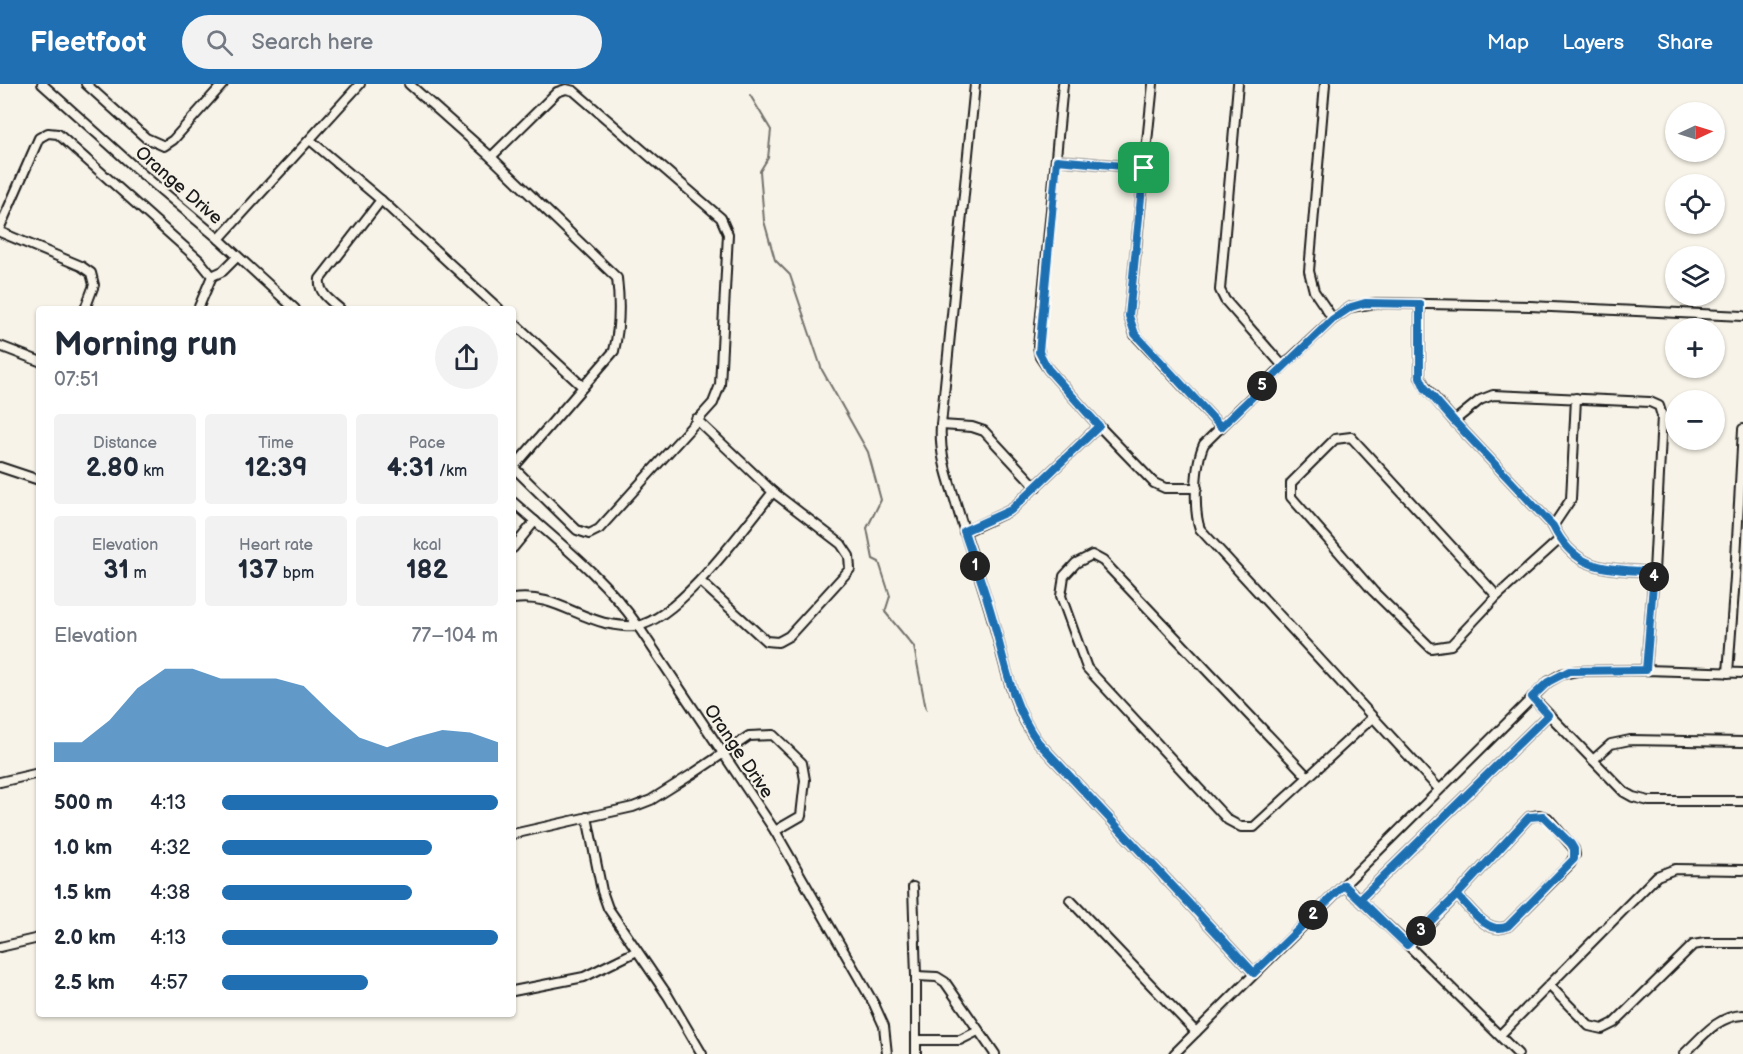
<!DOCTYPE html>
<meta charset="utf-8">
<style>
body{margin:0;font-family:"Balsamiq Sans",sans-serif;background:#f2f2f3;color:#1f2937;height:100vh;display:flex;flex-direction:column;font-size:22px;white-space:nowrap}
*{box-sizing:border-box;margin:0}
p{font-size:20px;color:#747a83}
.icon{flex:none;width:33px;height:33px;fill:none;stroke:currentColor;stroke-width:2;stroke-linecap:round;stroke-linejoin:round}
.map{position:relative;flex:1;overflow:hidden}
.sheet{position:absolute;left:36px;top:222px;width:480px;height:711px;display:flex;flex-direction:column;background:#fff;border-radius:6px;box-shadow:0 2px 4px #0004}
.sheet>*{flex:none}
.needle{width:39px;rotate:86deg}
.tools{position:absolute;left:1665px;top:18px;display:grid;gap:12px}
.tools a{display:grid;place-items:center;width:60px;height:60px;border-radius:50%;background:#fff;box-shadow:0 2px 4px #0004;font-size:30px}
.pin{position:absolute;display:grid;place-items:center;width:51px;height:51px;color:#fff;margin:-26px;border-radius:12px;box-shadow:0 3px 9px #0006}
.km{position:absolute;width:30px;height:30px;margin:-15px;border-radius:50%;background:#222;color:#fff;font-size:16px;line-height:30px;text-align:center}
.round{display:grid;place-items:center;flex:none;width:63px;height:63px;border-radius:32px;background:#f2f2f3}
.summary{display:flex;align-items:center;justify-content:space-between;height:102px;padding:0 18px}
h1{font-size:33px;font-weight:800;line-height:45px}
.metrics{display:grid;grid-template-columns:repeat(3,1fr);gap:9px;height:102px;padding:6px 18px}
.metrics div{display:grid;align-content:center;border-radius:6px;background:#f2f2f3;text-align:center}
.metrics b{font-size:26px;font-weight:800}
.metrics small{font-size:16px;font-weight:400}
.metrics p{font-size:16px}
.chart{height:168px;padding:12px 18px}
.chart p{display:flex;justify-content:space-between}
.chart svg{width:100%;height:108px;margin-top:6px;fill:#1f6fb2;opacity:.7}
ul{padding:0 18px;list-style:none;font-size:20px}
li{display:grid;grid-template-columns:96px 72px 1fr;align-items:center;height:45px}
li i{height:15px;border-radius:8px;background:#1f6fb2}
header{display:flex;align-items:center;gap:36px;box-sizing:border-box;height:84px;padding:0 30px;background:#1f6fb2;color:#fff}
header strong{font-size:28px}
nav{display:flex;gap:33px;margin-inline-start:auto;font-size:21px}
.search{width:420px;height:54px;background:#f2f2f3;display:flex;align-items:center;gap:15px;box-sizing:border-box;padding:0 21px;border-radius:33px;color:#747a83;font-size:22px}
.map>svg:first-child{display:block}
.lines{fill:none;stroke-linecap:round;stroke-linejoin:round}
.stream{stroke:#72716c;stroke-width:2}
.minor-casing{stroke:#1c1c1c;stroke-width:12}
.minor{stroke:#f7f3e8;stroke-width:8}
.route-casing{stroke:#fff;stroke-width:12}
.route{stroke:#1f6fb2;stroke-width:8}
.labels{text-anchor:middle;stroke-width:4.5;stroke-linejoin:round;paint-order:stroke}
.street-label{font-size:18px;fill:#1c1c1c;stroke:#f7f3e8}
</style>
<header>
<strong>Fleetfoot</strong>
<div class="search"><svg class="icon" aria-label="search" viewBox="0 0 24 24"><circle cx="10" cy="10" r="6"/><path d="M15 15l6 6"/></svg>Search here</div>
<nav><a>Map</a><a>Layers</a><a>Share</a></nav>
</header>
<div class="map">
<svg width="1743" height="970" viewBox="0 0 1743 970">
<rect width="100%" height="100%" fill="#f7f3e8"/>
<filter id="ink" filterUnits="userSpaceOnUse"><feTurbulence type="fractalNoise" baseFrequency=".0167" numOctaves="2"/><feDisplacementMap in="SourceGraphic" scale="12" xChannelSelector="R" yChannelSelector="G"/><feConvolveMatrix kernelMatrix="1 2 1 2 8 2 1 2 1" color-interpolation-filters="sRGB"/></filter>
<g filter="url(#ink)">
<g class="lines">
<!-- stream -->
<polyline class="stream" points="750,11 771,46 768,74 760,87 764,137 775,176 790,191 822,286 868,368 881,416 867,444 873,475 879,478 890,512 885,528 914,563 926,625"/>
<defs>
<g id="minor">
<polyline points="42,0 141,89 219,155 295,225"/>
<polyline points="86,0 146,54 164,62 173,56 223,0"/>
<path d="M409,0L491,73L617,194C620,219 620,242 614,267L513,384"/>
<path d="M975,0L941,341C939,368 947,391 955,416C966,454 980,492 991,530C1004,573 1010,621 1038,658L1254,889"/>
<polyline points="1063,0 1038,262 1040,273 1048,285 1099,342 1154,399 1165,404 1197,404"/>
<polyline points="1153,0 1129,232 1135,251 1221,343"/>
<polyline points="1238,0 1220,206 1225,216 1283,282"/>
<polyline points="1325,0 1309,187 1314,207 1333,235"/>
<polyline points="310,56 381,116 499,225"/>
<polyline points="491,73 557,8 566,5 574,7 721,134 728,150 720,301 713,319 599,445 589,450 577,446 514,384"/>
<polyline points="1057,76 1144,84"/>
<polyline points="0,143 39,54 48,49 58,50 199,176 212,192 198,225"/>
<polyline points="0,148 81,182 91,189 94,201 85,225"/>
<polyline points="219,155 360,0"/>
<polyline points="212,192 223,187 237,173"/>
<path d="M1420,220V293L1426,304L1454,337L1553,442C1576,489 1609,484 1654,488"/>
<path d="M340,225C330,216 318,209 320,195L381,116"/>
<polyline points="513,238 583,303"/>
<polyline points="0,262 39,277"/>
<polyline points="696,335 773,408 841,460 849,472 850,485 789,552 778,558 766,557 700,497"/>
<polyline points="1454,337 1480,316 1493,311 1650,318 1659,322 1662,332 1654,488 1646,586"/>
<polyline points="941,341 972,343 984,347 1036,403"/>
<polyline points="0,383 39,396"/>
<path d="M513,418C557,457 604,493 638,542L775,747L874,920L884,942L887,970"/>
<polyline points="1553,442 1571,415 1576,314"/>
<polyline points="964,448 1011,426 1099,342"/>
<polyline points="513,464 535,437"/>
<polyline points="1497,512 1351,353 1335,355 1291,399 1291,413 1373,507 1431,564 1451,561 1497,512 1560,455"/>
<path d="M513,515C550,510 571,530 605,539C615,541 628,543 637,542C679,535 746,441 773,408"/>
<polyline points="1728,589 1735,493 1743,345"/>
<polyline points="1532,613 1624,708 1633,713 1649,717 1743,717"/>
<polyline points="1593,676 1611,660 1630,656 1743,658"/>
<polyline points="1307,692 1103,477 1092,471 1076,479 1064,492 1061,512 1087,584 1228,736 1241,743 1254,743 1372,634"/>
<polyline points="0,698 39,689"/>
<path d="M1439,705L1200,445C1193,425 1195,379 1204,360L1283,282L1333,235L1351,223L1376,219L1530,222L1743,232"/>
<polyline points="587,733 602,807 608,824 668,912 702,970"/>
<polyline points="513,750 633,723 651,716 694,689 749,652 773,651 802,679 805,696 801,732 775,747"/>
<polyline points="1344,801 1408,861 1518,970"/>
<polyline points="913,803 916,892 916,970"/>
<polyline points="1360,815 1548,631"/>
<polyline points="1070,816 1196,948"/>
<path d="M1408,861L1457,811L1529,733L1539,731L1548,734L1574,765L1575,771L1570,780L1508,842C1488,852 1470,824 1457,811"/>
<polyline points="0,863 39,854"/>
<polyline points="916,892 937,893 945,898 995,970"/>
<polyline points="1550,902 1589,942 1602,945 1614,939 1693,861 1705,859 1743,859"/>
<polyline points="513,907 584,893 637,867"/>
<polyline points="1500,951 1657,792 1675,785 1743,786"/>
<polyline points="916,956 960,956 978,947"/>
<polyline points="1174,970 1548,598 1562,590 1577,587 1646,586 1743,589"/>
<path d="M1684,970C1702,953 1717,932 1743,931"/>
</g>
</defs>
<!-- minor casing -->
<use href="#minor" class="minor-casing"/>
<!-- minor -->
<use href="#minor" class="minor"/>
</g>
</g>
<g class="lines" filter="url(#ink)">
<defs>
<path id="route" d="M1144,84L1057,76L1039,268L1048,285L1099,342L1011,426L964,447C973,475 984,503 992,532C1004,574 1011,621 1038,658L1254,889L1344,801L1407,861L1457,811L1529,733L1543,732L1571,760L1574,765V775L1508,842C1488,852 1470,824 1457,811L1407,861L1360,815L1548,631L1532,613L1548,598L1569,587L1646,586L1654,488C1609,484 1576,489 1553,442L1454,337L1425,304L1420,293V220L1365,219L1351,223L1333,235L1221,343L1135,250L1129,232L1144,84"/>
</defs>
<!-- route casing -->
<use href="#route" class="route-casing"/>
<!-- route -->
<use href="#route" class="route"/>
</g>
<g class="labels">
<!-- street labels -->
<g class="street-label">
<text transform="translate(179 101) rotate(41)" y="6">Orange Drive</text>
<text transform="translate(739 667) rotate(56)" y="6">Orange Drive</text>
</g>
</g>
</svg>
<div class="tools">
<a><svg class="needle" viewBox="-14 -14 28 28"><path d="M0-13l5 13h-10z" fill="#e53935"/><path d="M0 13l5-13h-10z" fill="#747a83"/></svg></a>
<a><svg class="icon" aria-label="locate" viewBox="0 0 24 24"><circle cx="12" cy="12" r="6"/><path d="M12 2v4M12 18v4M2 12h4M18 12h4"/></svg></a>
<a><svg class="icon" aria-label="layers" viewBox="0 0 24 24"><path d="M12 4l9 5-9 5-9-5zM3 14l9 5 9-5"/></svg></a>
<a>+</a>
<a>−</a>
</div>
<div class="pin" style="left:1144px;top:84px;background:#1e9e55"><svg class="icon" aria-label="arrive" viewBox="0 0 24 24"><path d="M6 21V4h12l-3 4 3 4H6"/></svg></div>
<b class="km" style="left:975px;top:482px">1</b>
<b class="km" style="left:1313px;top:831px">2</b>
<b class="km" style="left:1421px;top:847px">3</b>
<b class="km" style="left:1654px;top:493px">4</b>
<b class="km" style="left:1262px;top:302px">5</b>
<section class="sheet">
<div class="summary"><div><h1>Morning run</h1><p>07:51</p></div><a class="round"><svg class="icon" aria-label="share" viewBox="0 0 24 24"><path d="M12 15V3M7 8l5-5 5 5M5 13v7h14v-7"/></svg></a></div>
<div class="metrics">
<div><p>Distance</p><b>2.80<small> km</small></b></div>
<div><p>Time</p><b>12:39</b></div>
<div><p>Pace</p><b>4:31<small> /km</small></b></div>
</div>
<div class="metrics">
<div><p>Elevation</p><b>31<small> m</small></b></div>
<div><p>Heart rate</p><b>137<small> bpm</small></b></div>
<div><p>kcal</p><b>182</b></div>
</div>
<div class="chart"><p><span>Elevation</span>77–104 m</p>
<svg viewBox="0 0 160 44" preserveAspectRatio="none"><path d="M0 44V36L10 36L20 27L30 14L40 6L50 6L60 10L70 10L80 10L90 13L100 24L110 34L120 38L130 34L140 31L150 32L160 36V44z"/></svg>
</div>
<ul>
<li><b>500 m</b>4:13<i style="width:100%"></i></li>
<li><b>1.0 km</b>4:32<i style="width:76%"></i></li>
<li><b>1.5 km</b>4:38<i style="width:69%"></i></li>
<li><b>2.0 km</b>4:13<i style="width:100%"></i></li>
<li><b>2.5 km</b>4:57<i style="width:53%"></i></li>
</ul>
</section>
</div>
